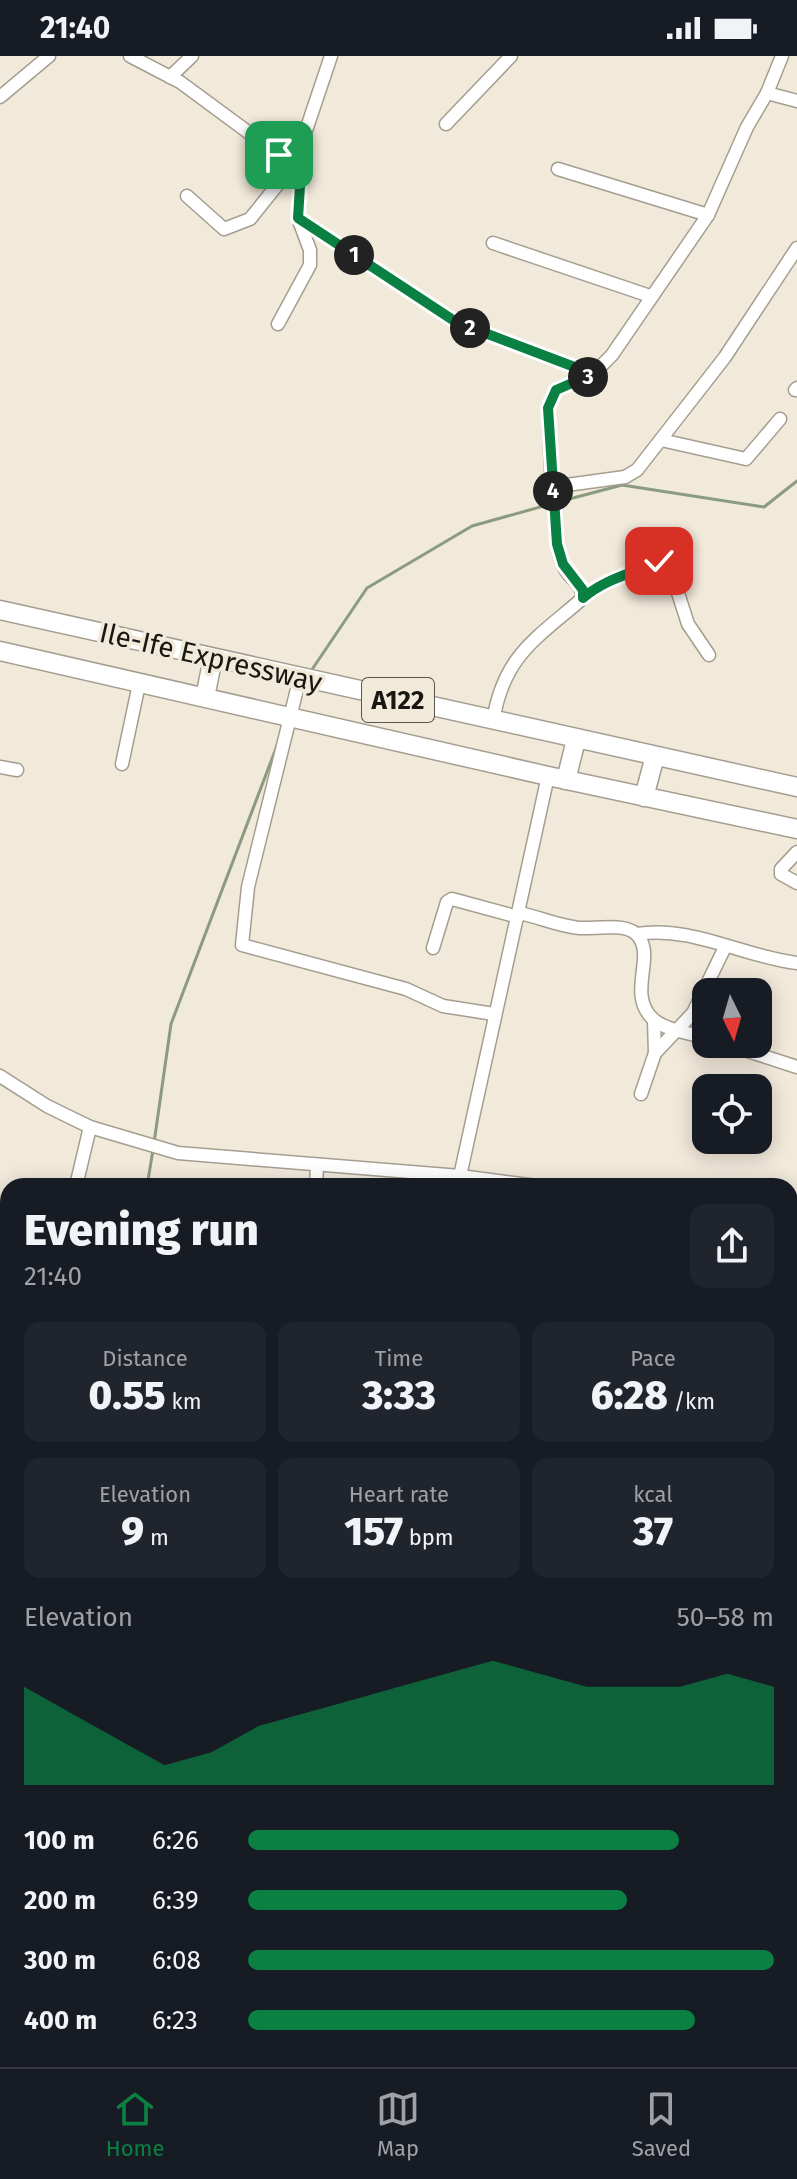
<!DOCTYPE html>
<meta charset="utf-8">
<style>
body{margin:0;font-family:"Fira Sans",sans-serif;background:#20242c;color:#f1f3f6;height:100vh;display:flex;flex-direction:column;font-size:30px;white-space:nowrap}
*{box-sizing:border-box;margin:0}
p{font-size:26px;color:#9ea1a6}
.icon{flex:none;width:44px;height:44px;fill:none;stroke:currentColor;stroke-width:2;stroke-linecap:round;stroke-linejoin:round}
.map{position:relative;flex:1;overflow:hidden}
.details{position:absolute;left:0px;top:1122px;width:798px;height:890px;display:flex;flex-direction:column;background:#171b24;border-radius:24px 24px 0 0;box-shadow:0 4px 20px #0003}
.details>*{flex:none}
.needle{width:52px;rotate:175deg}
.tools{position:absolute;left:692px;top:922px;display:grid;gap:16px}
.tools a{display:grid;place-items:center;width:80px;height:80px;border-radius:16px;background:#171b24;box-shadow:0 4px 20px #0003;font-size:40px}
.pin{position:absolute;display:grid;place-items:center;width:68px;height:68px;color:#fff;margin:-34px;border-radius:16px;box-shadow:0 4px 12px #0006}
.km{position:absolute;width:40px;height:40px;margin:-20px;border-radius:50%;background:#222;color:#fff;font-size:22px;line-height:40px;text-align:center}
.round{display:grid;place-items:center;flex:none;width:84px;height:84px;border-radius:16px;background:#20242c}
.overview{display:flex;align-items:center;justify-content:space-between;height:136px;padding:0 24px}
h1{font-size:44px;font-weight:800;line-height:60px}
.figures{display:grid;grid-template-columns:repeat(3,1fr);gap:12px;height:136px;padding:8px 24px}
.figures div{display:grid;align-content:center;border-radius:16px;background:#20242c;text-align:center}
.figures b{font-size:40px;font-weight:800}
.figures small{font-size:22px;font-weight:400}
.figures p{font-size:22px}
.chart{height:224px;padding:16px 24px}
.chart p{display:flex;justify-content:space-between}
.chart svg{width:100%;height:144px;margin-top:8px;fill:#0b8043;opacity:.7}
ul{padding:0 24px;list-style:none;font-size:26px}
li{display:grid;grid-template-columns:128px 96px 1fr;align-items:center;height:60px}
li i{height:20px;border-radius:10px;background:#0b8043}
.status{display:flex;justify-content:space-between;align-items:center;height:56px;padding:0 40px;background:#171b24;direction:ltr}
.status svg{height:22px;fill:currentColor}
.tab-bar{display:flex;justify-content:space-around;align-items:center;height:112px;border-top:2px solid #363941;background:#171b24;font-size:22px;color:#9ea1a6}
.tab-bar a{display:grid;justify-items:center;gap:4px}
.tab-bar .on{color:#0b8043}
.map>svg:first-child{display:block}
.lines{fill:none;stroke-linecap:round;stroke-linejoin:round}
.stream{stroke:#8b9b7f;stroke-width:3}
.minor-casing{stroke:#a59e90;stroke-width:15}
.highway-casing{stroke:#a59e90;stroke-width:21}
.minor{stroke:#fff;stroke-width:12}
.highway{stroke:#fff;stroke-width:18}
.route-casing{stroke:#fff;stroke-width:16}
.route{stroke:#0b8043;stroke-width:10}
.labels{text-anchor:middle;stroke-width:7;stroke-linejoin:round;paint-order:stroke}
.shield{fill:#f1e9da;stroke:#5a564e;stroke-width:2}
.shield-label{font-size:26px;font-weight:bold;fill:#191712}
.street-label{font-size:28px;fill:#191712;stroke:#f1e9da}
</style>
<div class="status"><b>21:40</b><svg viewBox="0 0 49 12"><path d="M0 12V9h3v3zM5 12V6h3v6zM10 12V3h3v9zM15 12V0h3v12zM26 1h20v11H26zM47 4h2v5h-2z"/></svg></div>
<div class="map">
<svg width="797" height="2011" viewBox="0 0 797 2011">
<rect width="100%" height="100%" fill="#f1e9da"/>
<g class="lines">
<!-- stream -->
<g class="stream">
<polyline points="558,446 622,429 764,451 797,425"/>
<polyline points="311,615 367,532 472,470 551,448"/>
<polyline points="154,1087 171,968 278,687"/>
<polyline points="147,1130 153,1094"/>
</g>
<defs>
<g id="minor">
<polyline points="130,0 180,26 279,99 300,130 298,162 310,194 310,209 278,268"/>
<polyline points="170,21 192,0"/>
<polyline points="767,37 782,0"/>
<polyline points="0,41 49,0"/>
<polyline points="446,68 511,0"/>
<polyline points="558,113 708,159"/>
<polyline points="292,116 331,0"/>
<polyline points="187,140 224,173 250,163 290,113"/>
<polyline points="298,162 456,266 593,318"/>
<polyline points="493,187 650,240"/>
<polyline points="795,334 797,332"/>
<polyline points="661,384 746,403 780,363"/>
<polyline points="552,431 548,352 556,334 593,318 612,299 708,159 747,71 767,37 797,45"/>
<path d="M583,542C606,522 632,518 659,505L669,509L688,568L709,599"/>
<polyline points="300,621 248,831 242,889 406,933 443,950 494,958"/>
<path d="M493,665C504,599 536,583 583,542C582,527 570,524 564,511C552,484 558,458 552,431L625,421L637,414L725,301L797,192"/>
<polyline points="122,708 139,628"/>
<polyline points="0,711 17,714"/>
<polyline points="797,796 781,813 781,818 797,827"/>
<path d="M519,857C539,861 559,870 579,872C594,873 623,867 635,877C659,897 625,937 653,963C665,974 690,977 706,982"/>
<path d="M637,878C691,869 744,901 797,907"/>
<polyline points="433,892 447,846 452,843 518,861"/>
<polyline points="654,965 655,997"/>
<polyline points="726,988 797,1011"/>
<polyline points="0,1020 47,1050 90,1071 178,1097 460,1120 537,1130"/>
<polyline points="641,1038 655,997 693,957 725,891"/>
<polyline points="460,1120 548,720"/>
<polyline points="76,1130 90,1071"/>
<polyline points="316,1130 317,1110"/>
<polyline points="790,1156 797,1156"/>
<polyline points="0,1311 8,1312"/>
<polyline points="790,1324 797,1326"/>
<polyline points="0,1355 8,1367"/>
<polyline points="0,1469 8,1437"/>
<polyline points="790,1500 797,1504"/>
<polyline points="790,1808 797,1799"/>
<polyline points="364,2004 374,2011"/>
<polyline points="567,2004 569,2011"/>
<polyline points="75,2011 80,2004"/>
<polyline points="102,2011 102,2004"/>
<polyline points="334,2011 336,2004"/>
<polyline points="709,2011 710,2004"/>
</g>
<g id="highway">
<polyline points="0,554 797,731"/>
<polyline points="0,595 548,720 797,773"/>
<polyline points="205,641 213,602"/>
<polyline points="566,724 576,684"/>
<polyline points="644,741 655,700"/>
</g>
</defs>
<!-- minor casing -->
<use href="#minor" class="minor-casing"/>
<!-- highway casing -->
<use href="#highway" class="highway-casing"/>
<!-- minor -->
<use href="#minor" class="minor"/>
<!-- highway -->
<use href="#highway" class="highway"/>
</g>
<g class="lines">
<defs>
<path id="route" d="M279,99L300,130L298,162L456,266L593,318L556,334L548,352L557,488L563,508L583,534V542C606,522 632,518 659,505"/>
</defs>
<!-- route casing -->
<use href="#route" class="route-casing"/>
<!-- route -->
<use href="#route" class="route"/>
</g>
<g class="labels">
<!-- shield labels -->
<rect class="shield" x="362" y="622" width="72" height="44" rx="6"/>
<g class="shield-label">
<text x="398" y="653">A122</text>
</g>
<!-- street labels -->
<g class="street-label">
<text transform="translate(211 601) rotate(13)" y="10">Ile-Ife Expressway</text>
</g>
</g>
</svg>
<div class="tools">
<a><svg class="needle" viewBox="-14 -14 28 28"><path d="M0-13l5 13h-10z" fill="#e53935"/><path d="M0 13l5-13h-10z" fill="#9ea1a6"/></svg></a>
<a><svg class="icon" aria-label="locate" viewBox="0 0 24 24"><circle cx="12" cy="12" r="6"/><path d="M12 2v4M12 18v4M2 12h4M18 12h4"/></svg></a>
</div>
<div class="pin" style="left:279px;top:99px;background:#1e9e55"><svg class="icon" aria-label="arrive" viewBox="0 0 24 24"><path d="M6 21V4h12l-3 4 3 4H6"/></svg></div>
<div class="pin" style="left:659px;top:505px;background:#d93025"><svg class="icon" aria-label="check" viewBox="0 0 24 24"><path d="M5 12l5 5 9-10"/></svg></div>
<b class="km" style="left:354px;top:199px">1</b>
<b class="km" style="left:470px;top:272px">2</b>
<b class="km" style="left:588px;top:321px">3</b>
<b class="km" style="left:553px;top:435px">4</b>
<section class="details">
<div class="overview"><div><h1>Evening run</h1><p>21:40</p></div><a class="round"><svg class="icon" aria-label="share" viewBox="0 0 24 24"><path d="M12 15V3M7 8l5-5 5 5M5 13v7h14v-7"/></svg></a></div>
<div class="figures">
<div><p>Distance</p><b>0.55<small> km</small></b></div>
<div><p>Time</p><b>3:33</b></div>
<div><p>Pace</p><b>6:28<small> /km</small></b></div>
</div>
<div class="figures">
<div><p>Elevation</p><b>9<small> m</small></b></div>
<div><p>Heart rate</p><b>157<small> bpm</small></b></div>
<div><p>kcal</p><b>37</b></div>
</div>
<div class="chart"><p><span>Elevation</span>50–58 m</p>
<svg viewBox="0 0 160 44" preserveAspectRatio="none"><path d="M0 44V14L10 22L20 30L30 38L40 34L50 26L60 22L70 18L80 14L90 10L100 6L110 10L120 14L130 14L140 14L150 10L160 14V44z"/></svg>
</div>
<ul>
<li><b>100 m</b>6:26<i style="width:82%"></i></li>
<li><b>200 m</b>6:39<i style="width:72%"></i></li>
<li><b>300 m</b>6:08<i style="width:100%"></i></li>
<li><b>400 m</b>6:23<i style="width:85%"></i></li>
</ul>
</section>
</div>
<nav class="tab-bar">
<a class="on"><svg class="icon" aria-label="home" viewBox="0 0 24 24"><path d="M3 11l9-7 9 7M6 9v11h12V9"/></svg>Home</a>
<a><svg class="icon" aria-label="map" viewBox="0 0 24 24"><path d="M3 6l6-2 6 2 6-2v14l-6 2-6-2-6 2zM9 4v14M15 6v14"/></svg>Map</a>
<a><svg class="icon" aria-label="saved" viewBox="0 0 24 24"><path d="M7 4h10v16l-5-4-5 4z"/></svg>Saved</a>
</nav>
